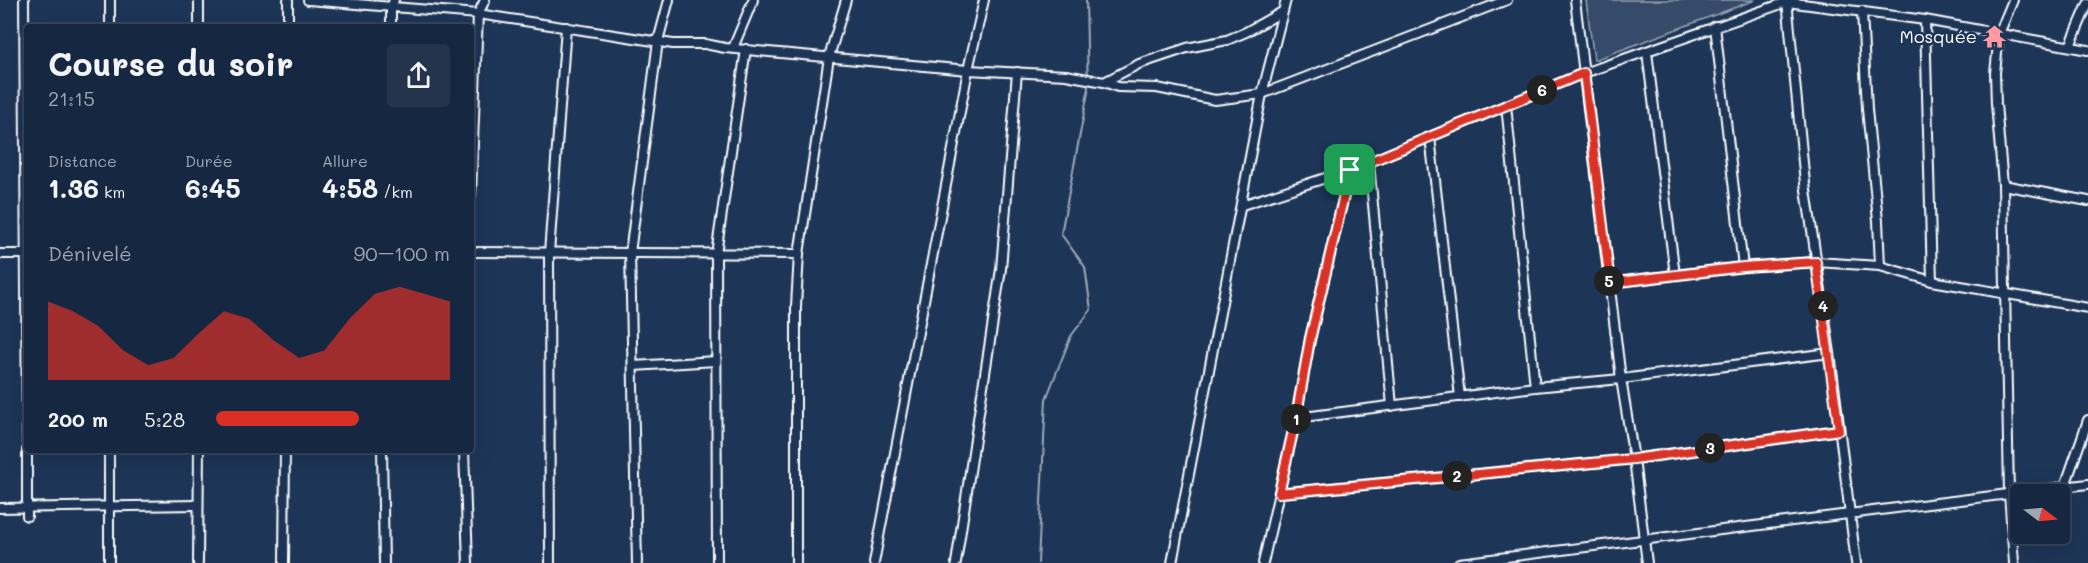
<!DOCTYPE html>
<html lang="fr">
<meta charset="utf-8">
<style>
body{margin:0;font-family:Mali,sans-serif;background:#23344c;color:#f1f3f6;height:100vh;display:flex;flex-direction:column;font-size:22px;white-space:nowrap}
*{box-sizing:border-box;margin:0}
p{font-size:20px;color:#9ea6b1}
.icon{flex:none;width:33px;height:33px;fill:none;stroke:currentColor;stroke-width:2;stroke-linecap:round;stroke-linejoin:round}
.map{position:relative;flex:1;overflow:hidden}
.sheet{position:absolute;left:24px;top:24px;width:450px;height:429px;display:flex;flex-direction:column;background:#162841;border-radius:6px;box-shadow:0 6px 24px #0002,0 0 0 2px #35445a}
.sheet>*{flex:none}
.needle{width:39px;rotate:106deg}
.buttons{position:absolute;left:2010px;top:484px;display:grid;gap:12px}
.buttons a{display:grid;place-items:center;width:60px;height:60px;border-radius:6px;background:#162841;box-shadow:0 6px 24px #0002,0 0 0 2px #35445a;font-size:30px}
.pin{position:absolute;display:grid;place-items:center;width:51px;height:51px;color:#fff;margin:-26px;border-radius:12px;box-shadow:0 3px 9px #0006}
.km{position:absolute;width:30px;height:30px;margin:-15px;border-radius:50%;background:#222;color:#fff;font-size:16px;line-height:30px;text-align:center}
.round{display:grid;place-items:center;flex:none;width:63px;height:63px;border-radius:6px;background:#23344c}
.overview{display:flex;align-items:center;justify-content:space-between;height:102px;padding:0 24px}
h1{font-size:33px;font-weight:700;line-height:45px}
.metrics{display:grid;grid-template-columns:repeat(3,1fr);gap:9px;height:102px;padding:6px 24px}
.metrics div{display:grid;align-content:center}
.metrics b{font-size:26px;font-weight:700}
.metrics small{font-size:16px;font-weight:400}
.metrics p{font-size:16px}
.chart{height:168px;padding:12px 24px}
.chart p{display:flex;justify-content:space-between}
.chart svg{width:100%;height:108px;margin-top:6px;fill:#d93025;opacity:.7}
ul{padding:0 24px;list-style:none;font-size:20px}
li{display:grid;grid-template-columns:96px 72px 1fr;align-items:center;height:45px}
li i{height:15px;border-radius:8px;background:#d93025}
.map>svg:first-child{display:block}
.green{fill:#364b69;stroke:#9aa5b4;stroke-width:1.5}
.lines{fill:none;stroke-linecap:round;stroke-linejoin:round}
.stream{stroke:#a0aab8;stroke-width:2}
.street-casing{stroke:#fff;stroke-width:12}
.street{stroke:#1d3557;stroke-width:8}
.route-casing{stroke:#fff;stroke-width:12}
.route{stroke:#d93025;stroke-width:8}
.labels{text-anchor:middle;stroke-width:5;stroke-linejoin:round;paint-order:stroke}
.poi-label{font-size:18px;fill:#fff;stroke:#1d3557;text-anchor:end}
</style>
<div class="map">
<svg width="2088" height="563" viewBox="0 0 2088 563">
<rect width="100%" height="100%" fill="#1d3557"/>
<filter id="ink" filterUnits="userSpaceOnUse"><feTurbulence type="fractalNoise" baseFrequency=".0167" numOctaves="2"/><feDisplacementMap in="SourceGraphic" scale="12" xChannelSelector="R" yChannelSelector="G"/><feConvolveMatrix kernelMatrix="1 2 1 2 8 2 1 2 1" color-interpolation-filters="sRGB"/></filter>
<g filter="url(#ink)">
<!-- green -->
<polygon class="green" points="1586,0 1755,0 1594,60"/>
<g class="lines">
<!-- stream -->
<polyline class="stream" points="1038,563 1046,399 1071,336 1091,310 1085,267 1061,234 1088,92 1086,0"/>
<defs>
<g id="street">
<polyline points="24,0 27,440"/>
<polyline points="308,0 478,14 673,44 705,44 725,48 968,70 1066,75 1104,82 1118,87 1157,88 1215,100 1262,94 1507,0"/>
<polyline points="1575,0 1621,379 1634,459 1647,563"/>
<polyline points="1787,0 1805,183 1830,353 1856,563"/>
<polyline points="2013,0 1999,34 1995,73 1996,104 2003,185 2009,493 2014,563"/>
<polyline points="1862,11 1867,109 1878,221 1880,266"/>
<polyline points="1925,20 1932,281"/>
<polyline points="1715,26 1743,267"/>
<polyline points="110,27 110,0"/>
<polyline points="199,27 199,0"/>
<polyline points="288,27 288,0"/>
<polyline points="391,27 391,7 394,0"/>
<polyline points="2070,46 2088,4"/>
<polyline points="733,48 753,0"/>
<polyline points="1647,52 1675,275"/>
<polyline points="1104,82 1139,64 1187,48 1227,40 1246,32 1282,12"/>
<polyline points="1506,105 1535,387"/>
<polyline points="1430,137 1460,397"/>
<polyline points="1369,162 1392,406"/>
<polyline points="2003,185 2088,201"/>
<polyline points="471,196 478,14 485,0"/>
<polyline points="1242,205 1350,170 1584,73 1787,2 1925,20 2088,50"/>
<polyline points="471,252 799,254"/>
<polyline points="0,254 27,254"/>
<polyline points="1609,283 1743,267 1816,262 1880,266 1932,281 2088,308"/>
<polyline points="633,366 716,361"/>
<polyline points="1296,418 1535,387 1621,379 1830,353"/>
<polyline points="27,450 27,516"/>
<polyline points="382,450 384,563"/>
<polyline points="464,450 468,563"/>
<polyline points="2065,486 2088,420"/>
<polyline points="1279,493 1634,459 1839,430"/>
<polyline points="0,508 198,505"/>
<polyline points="109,563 109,450"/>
<polyline points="198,563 199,450"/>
<polyline points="284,563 285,450"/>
<polyline points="550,563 549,253 566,27"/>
<polyline points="637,563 630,253 658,41 669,0"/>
<polyline points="717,563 716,254 746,49"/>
<polyline points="796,563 796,306 799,254 829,57 846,0"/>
<polyline points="874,563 968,70 984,0"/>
<polyline points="956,563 1001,269 1017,72"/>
<polyline points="1172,563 1262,94 1286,0"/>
<polyline points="1263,563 1296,418 1310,339 1350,170"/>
<polyline points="1459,563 2088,484"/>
</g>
</defs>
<!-- street casing -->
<use href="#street" class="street-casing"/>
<!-- street -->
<use href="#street" class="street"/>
</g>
</g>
<g class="lines" filter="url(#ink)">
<defs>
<polygon id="route" points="1584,73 1610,283 1743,267 1816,262 1839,430 1634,459 1279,493 1296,418 1310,339 1350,170"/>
</defs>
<!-- route casing -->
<use href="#route" class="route-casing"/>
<!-- route -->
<use href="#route" class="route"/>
</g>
<!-- icons -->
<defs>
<symbol id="temple-bare" viewBox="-9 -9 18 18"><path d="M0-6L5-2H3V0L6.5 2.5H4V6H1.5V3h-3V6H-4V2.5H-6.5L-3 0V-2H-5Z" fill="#ff9aa2" stroke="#1d3557" stroke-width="2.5" paint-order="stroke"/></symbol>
</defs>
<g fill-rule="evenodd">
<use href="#temple-bare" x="1978" y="20" width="33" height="33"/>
</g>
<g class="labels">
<!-- poi labels -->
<g class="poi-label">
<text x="1977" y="43">Mosquée</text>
</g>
</g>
</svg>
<div class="buttons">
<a><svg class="needle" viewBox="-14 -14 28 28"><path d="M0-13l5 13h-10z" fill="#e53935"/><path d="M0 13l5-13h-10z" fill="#9ea6b1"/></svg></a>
</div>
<div class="pin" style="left:1350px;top:170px;background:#1e9e55"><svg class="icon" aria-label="arrive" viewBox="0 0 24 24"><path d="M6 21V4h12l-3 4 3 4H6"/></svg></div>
<b class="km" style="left:1296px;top:419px">1</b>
<b class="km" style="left:1457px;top:476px">2</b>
<b class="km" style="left:1710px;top:448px">3</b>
<b class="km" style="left:1823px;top:306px">4</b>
<b class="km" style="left:1609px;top:281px">5</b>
<b class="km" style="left:1542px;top:90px">6</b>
<section class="sheet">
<div class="overview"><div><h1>Course du soir</h1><p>21:15</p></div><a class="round"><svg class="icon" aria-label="share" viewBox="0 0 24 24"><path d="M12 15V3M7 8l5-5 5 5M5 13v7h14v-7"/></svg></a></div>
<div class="metrics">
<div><p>Distance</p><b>1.36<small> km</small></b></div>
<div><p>Durée</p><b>6:45</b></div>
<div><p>Allure</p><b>4:58<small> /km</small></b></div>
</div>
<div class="chart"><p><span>Dénivelé</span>90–100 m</p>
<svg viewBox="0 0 160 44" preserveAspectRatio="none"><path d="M0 44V12L10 16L20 22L30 32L40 38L50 35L60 25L70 16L80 19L90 28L100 35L110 32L120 19L130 9L140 6L150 9L160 12V44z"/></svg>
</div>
<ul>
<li><b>200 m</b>5:28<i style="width:61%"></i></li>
</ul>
</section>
</div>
